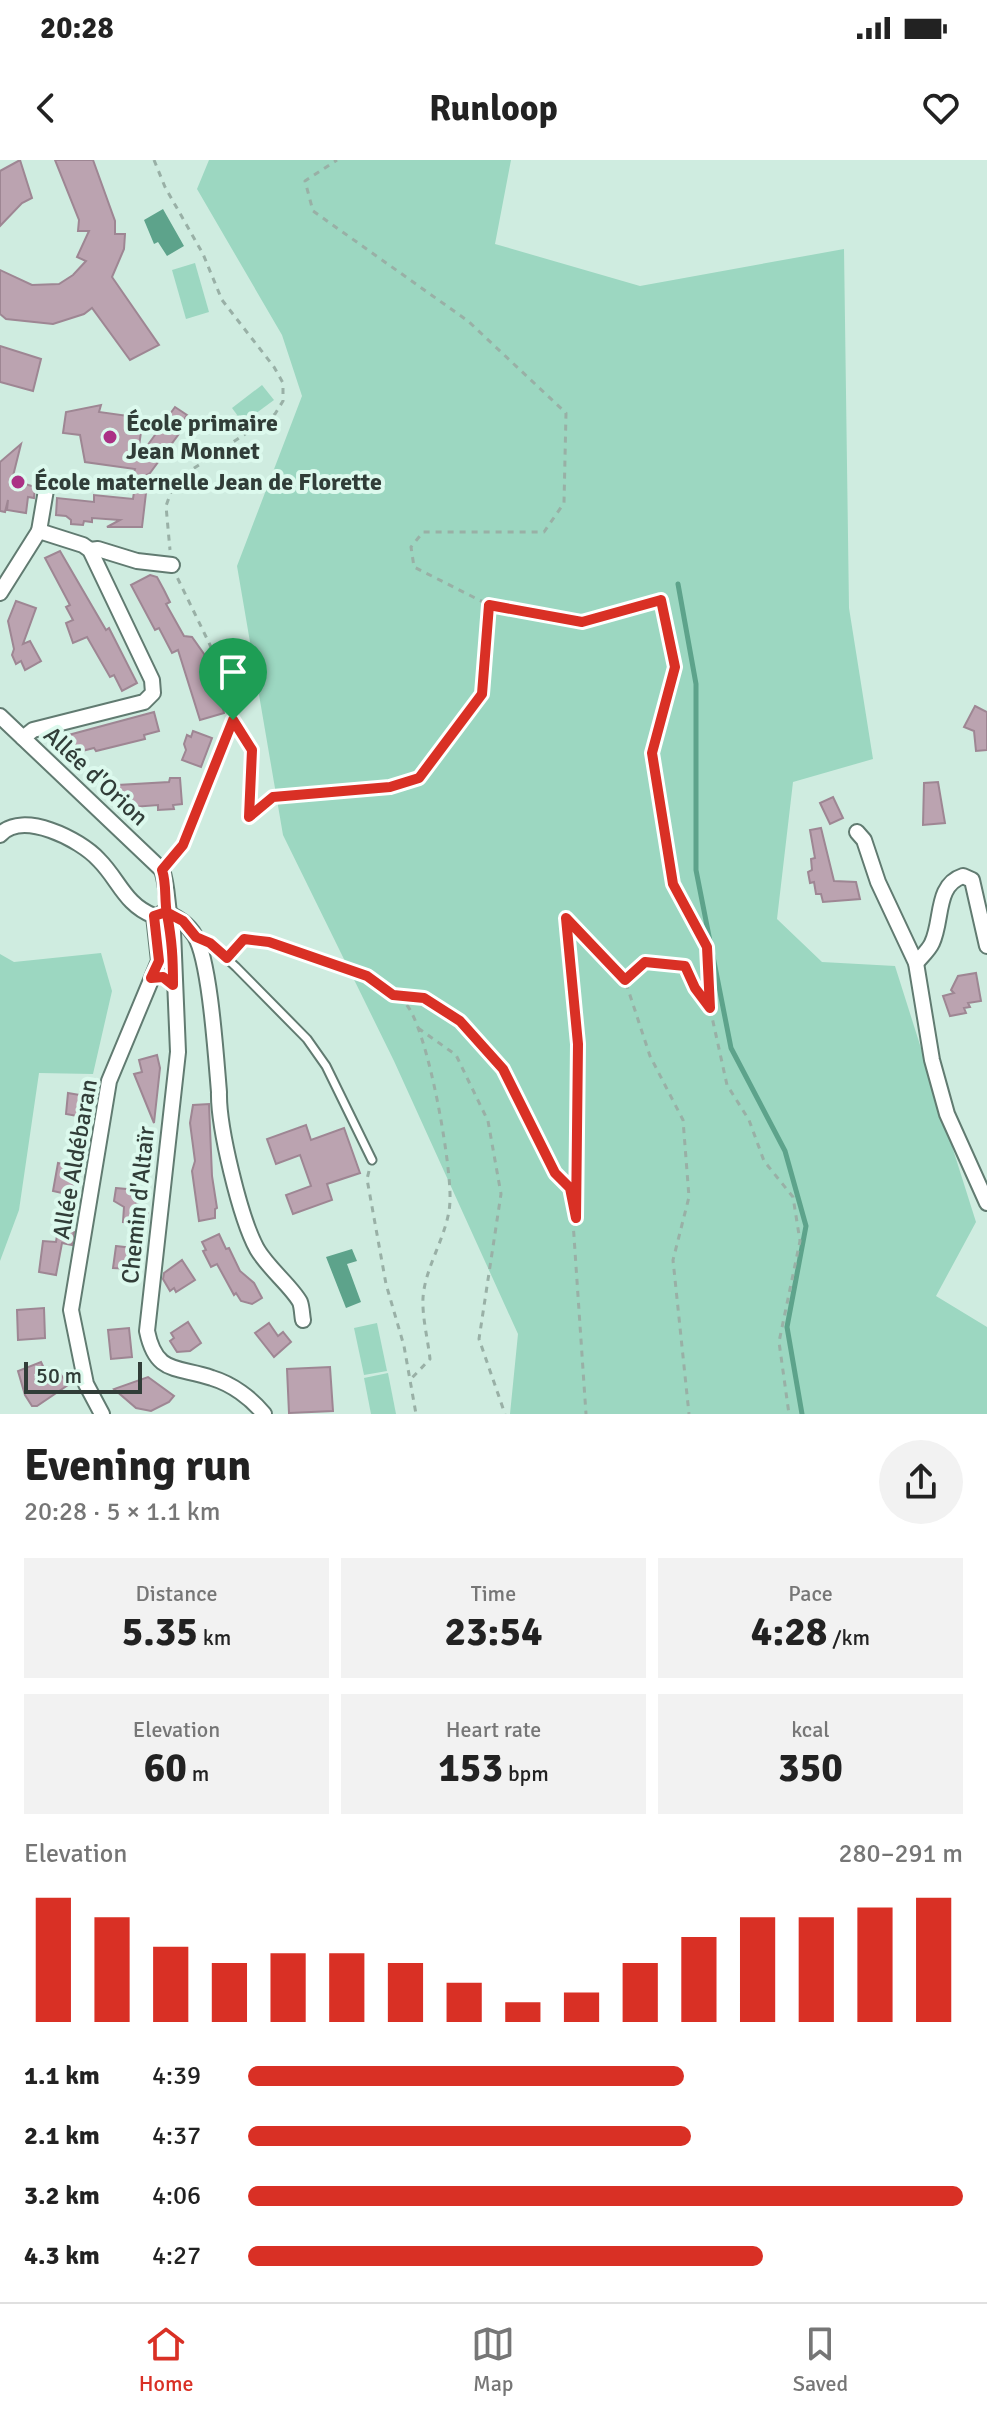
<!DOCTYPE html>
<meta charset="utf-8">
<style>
body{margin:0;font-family:Signika,sans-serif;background:#f2f2f2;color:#222;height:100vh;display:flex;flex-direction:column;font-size:30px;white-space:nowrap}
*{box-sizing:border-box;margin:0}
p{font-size:26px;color:#767676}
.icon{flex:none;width:44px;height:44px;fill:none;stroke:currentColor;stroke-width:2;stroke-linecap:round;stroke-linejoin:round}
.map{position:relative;height:1254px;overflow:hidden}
.drawer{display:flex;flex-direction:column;background:#fff;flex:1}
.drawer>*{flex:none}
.scale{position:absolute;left:24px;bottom:20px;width:118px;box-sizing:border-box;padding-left:8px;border:4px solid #313d38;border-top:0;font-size:22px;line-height:28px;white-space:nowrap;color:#313d38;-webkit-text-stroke:6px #dcf9ed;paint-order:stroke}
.pin{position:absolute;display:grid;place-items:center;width:68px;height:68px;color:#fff;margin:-82px -34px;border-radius:50% 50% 50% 0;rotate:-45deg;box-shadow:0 0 8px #0007}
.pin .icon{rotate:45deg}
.round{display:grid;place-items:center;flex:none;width:84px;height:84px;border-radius:42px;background:#f2f2f2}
.overview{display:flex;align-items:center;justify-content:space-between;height:136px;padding:0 24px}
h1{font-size:44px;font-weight:700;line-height:60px}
.stats{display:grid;grid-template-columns:repeat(3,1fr);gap:12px;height:136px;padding:8px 24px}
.stats div{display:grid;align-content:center;border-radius:0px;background:#f2f2f2;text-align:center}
.stats b{font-size:40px;font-weight:700}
.stats small{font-size:22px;font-weight:400}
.stats p{font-size:22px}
.chart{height:224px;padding:16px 24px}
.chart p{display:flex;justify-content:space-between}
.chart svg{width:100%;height:144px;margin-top:8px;stroke:#d93025;stroke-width:6}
ul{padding:0 24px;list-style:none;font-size:26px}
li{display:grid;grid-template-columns:128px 96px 1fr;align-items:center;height:60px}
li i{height:20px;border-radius:10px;background:#d93025}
.status{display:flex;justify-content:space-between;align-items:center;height:56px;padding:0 40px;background:#fff;direction:ltr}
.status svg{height:22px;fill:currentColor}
header{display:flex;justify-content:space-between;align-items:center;height:104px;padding:0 24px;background:#fff;font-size:36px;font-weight:700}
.tab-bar{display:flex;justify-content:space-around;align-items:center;height:112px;border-top:2px solid #e0e0e0;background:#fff;font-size:22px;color:#767676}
.tab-bar a{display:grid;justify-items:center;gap:4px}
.tab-bar .on{color:#d93025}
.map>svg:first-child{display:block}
.green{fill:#9cd7c1}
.water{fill:#5da38b}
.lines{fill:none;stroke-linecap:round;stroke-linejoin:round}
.stream{stroke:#5da38b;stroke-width:5}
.building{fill:#bba3b0;stroke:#9e8693;stroke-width:2}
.lane-casing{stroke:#617b71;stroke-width:11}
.street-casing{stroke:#617b71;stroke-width:18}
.path{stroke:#99b0a6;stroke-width:3;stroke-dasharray:6 6;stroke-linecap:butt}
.lane{stroke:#fff;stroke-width:7}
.street{stroke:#fff;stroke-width:14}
.route-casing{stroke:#fff;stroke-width:16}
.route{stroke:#d93025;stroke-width:10}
.poi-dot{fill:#ab3185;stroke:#dcf9ed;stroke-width:3}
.labels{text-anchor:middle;stroke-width:8;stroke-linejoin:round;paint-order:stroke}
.poi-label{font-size:24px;font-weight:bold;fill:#313d38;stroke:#dcf9ed;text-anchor:start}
.street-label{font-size:24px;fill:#313d38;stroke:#dcf9ed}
</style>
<div class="status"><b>20:28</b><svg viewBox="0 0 49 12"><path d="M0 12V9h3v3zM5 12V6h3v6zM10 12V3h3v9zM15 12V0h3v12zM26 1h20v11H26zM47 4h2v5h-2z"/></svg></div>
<header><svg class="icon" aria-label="back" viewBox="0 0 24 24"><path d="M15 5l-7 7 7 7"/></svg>Runloop<svg class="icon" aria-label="heart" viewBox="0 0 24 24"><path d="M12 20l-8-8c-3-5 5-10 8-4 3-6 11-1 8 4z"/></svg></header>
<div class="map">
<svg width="987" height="1254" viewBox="0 0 987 1254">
<rect width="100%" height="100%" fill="#cfece0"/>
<!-- green -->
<g class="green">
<polygon points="209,0 511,0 495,84 640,126 844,89 849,448 873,599 793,622 777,759 822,802 895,806 976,1062 936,1136 987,1167 987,1254 510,1254 518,1174 394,901 283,675 237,406 302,236 282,175 197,29"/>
<polygon points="195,103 209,152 186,159 172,110"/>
<polygon points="262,225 274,240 243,263 232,248"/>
<polygon points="101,793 112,831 93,914 39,913 19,1050 0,1101 0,794 14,802"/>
<polygon points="377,1163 387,1211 364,1215 354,1168"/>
<polygon points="388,1213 396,1254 371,1254 364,1218"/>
</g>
<!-- water -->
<g class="water">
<polygon points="163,49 184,86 167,96 158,82 154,84 144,60"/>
<polygon points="352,1089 357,1101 347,1104 361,1142 346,1148 326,1097"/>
</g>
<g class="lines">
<!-- stream -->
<polyline class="stream" points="678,424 696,524 696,710 731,888 785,991 806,1066 787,1167 802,1254"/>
</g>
<!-- building -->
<g class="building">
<polygon points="20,0 32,38 22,43 0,66 0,11"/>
<polygon points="55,0 93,0 115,61 115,74 125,74 124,89 112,117 159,185 130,200 92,148 84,154 53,164 6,159 0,154 0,110 32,125 59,124 73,115 86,101 77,97 89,71 78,71 79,60"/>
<polygon points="0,186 41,199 33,231 0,222"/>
<polygon points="101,245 99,252 143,258 137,300 175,247 187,255 181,264 184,267 150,313 141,318 133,316 135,309 85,302 80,275 63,273 66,252"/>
<polygon points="21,284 12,320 35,327 34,338 28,337 26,353 7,350 8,340 5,352 0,351 0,302"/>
<polygon points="134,332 146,333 142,367 107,367 120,360 92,358 92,362 84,361 83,365 71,364 71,360 66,356 56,355 57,338 94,342 94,335 133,339"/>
<polygon points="60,391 106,470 109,468 137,523 122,531 114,515 110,517 87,477 73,483 66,463 73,460 66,447 70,445 45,398"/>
<polygon points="150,415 157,417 164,430 170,442 166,444 184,476 192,477 204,494 214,531 218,529 224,553 200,560 178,490 172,493 159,468 155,470 131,425"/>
<polygon points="16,441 36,448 23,484 30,481 41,501 25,510 21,501 16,504 12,495 14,489 8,461"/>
<polygon points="975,546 987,552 987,590 976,591 974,571 964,567"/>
<polygon points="154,552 159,571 144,575 145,579 96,591 94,588 66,595 61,577"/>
<polygon points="193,571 212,578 201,607 182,600 186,590 184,584 187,575 191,577"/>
<polygon points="170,618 180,618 182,644 173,645 174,649 158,650 158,645 133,647 132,642 119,643 118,625 169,622"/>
<polygon points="938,622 945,663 923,665 924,623"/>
<polygon points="833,637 843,658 830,664 820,643"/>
<polygon points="821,668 834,721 856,722 860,739 823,742 821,734 816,734 814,722 810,723 808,712 812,710 811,699 815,698 810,670"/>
<polygon points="976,813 981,841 968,843 970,847 964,848 966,853 950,856 943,836 954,833 951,830 958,816"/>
<polygon points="157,895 160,908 154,963 134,914 142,912 139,900"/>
<polygon points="68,933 86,936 83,957 66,954"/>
<polygon points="209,944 212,1016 217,1048 215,1049 215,1058 199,1061 192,1011 195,1001 190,963 193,945"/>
<polygon points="306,965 311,980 344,968 360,1013 327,1024 332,1040 293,1054 286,1035 311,1026 300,995 276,1004 267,979"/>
<polygon points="58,1003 76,1007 71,1035 53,1031"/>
<polygon points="116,1028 137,1030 136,1044 148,1048 147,1064 123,1062 124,1047 114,1041"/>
<polygon points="58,1069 74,1072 72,1085 62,1083 56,1115 39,1112 43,1081 56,1082"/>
<polygon points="219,1074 226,1089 229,1088 240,1111 254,1123 262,1138 252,1144 241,1141 236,1133 234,1135 217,1104 211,1107 203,1091 206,1090 202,1082"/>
<polygon points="116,1086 133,1088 132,1109 113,1108"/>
<polygon points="182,1100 195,1120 176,1132 174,1128 170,1131 163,1119 164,1113"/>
<polygon points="44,1148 45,1178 18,1180 17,1150"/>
<polygon points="188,1162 201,1183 190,1191 177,1192 170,1181 174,1178 171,1173"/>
<polygon points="269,1163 278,1176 283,1172 291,1182 274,1197 255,1173"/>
<polygon points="129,1168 132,1197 111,1199 108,1170"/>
<polygon points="41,1202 49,1219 59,1212 68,1225 37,1246 32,1246 25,1235 18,1211"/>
<polygon points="330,1207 333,1251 289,1253 287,1209"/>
<polygon points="148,1217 174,1236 169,1242 151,1251 136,1248 114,1229"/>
</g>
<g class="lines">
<defs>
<polyline id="lane" points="198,778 210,783 236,807 307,879 326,906 372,1000"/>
<g id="street">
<polyline points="39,371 47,324"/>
<polyline points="90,390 98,389 137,401 172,405"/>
<polyline points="0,433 39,371 83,385 90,390 152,520 153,533 144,542 33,570 23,578"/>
<path d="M0,556L162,710C169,730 166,750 173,771L178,892L147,1171C156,1215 177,1206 212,1218C232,1224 251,1238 264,1254"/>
<polyline points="857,672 864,680 878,722 916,803 932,900 947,954 987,1043"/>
<path d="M0,675C22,650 80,679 99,700C119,720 125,745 154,756"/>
<path d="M162,753L166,752C178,758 188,764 195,776C210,801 216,898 219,932C218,966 240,1058 257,1089C268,1108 292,1127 300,1142C302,1147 302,1155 303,1160"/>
<path d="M916,803C921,797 929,790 932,783C943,760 935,725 963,716L972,720L987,786"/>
<polyline points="102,1254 86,1224 71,1150 109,921 159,801 154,756"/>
</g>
</defs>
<!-- lane casing -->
<use href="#lane" class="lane-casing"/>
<!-- street casing -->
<use href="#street" class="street-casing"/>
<!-- path -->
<g class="path">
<polyline points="154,0 165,27 203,94 222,140 274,207 283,223 283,241 275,254 175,321 166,346 170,390"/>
<polyline points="489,445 582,462 661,440 675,507 652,593 673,724 707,787 710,848 727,925 749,960 764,1001 793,1037 800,1081 779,1182 789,1254"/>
<polyline points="233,560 252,590 249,657 273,637 390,627 419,618 482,534 489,445 414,407 411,387 423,372 544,372 564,343 566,253 468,161 313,51 305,21 337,0"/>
<polyline points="171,698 183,685 233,556 229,524 177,417"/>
<path d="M235,790L244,779C281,783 382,817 406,844C428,870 451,1002 450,1039C450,1072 425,1105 423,1138C422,1157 428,1180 430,1199L410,1220"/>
<polyline points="625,820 645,802 685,806 695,828 710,848"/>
<path d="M397,835C406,836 419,836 427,840C480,866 511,920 536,970C547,992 553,1010 570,1028"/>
<polyline points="418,868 456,895 488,961 501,1034 479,1179 505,1254"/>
<polyline points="369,1011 367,1019 386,1124 404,1186 416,1254"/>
<polyline points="570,1028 576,1058 578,884 566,758 625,820 650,896 683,960 689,1037 673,1100 689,1254"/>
<polyline points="572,1047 586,1254"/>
</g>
<!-- lane -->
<use href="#lane" class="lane"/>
<!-- street -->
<use href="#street" class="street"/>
</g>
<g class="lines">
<defs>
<path id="route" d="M233,560L183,685L162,710C167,725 164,739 167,754C172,781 173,798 173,825L163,817L151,818L159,801L154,756L166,752L183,761L196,777L210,783L227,798L244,779L269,782L367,816L393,835L424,838L460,861L503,909L555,1013L570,1028L576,1058L578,884L566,758L625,820L645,802L685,806L695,828L710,848L707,787L673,724L652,593L675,507L661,440L582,462L489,445L482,534L419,618L390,627L273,637L249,657L252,590L233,560"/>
</defs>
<!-- route casing -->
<use href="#route" class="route-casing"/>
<!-- route -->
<use href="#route" class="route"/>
</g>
<!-- markers -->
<g class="poi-dot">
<circle cx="110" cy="277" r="8"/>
<circle cx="18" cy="322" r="8"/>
</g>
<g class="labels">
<!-- poi labels -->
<g class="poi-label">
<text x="126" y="271">École primaire<tspan x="126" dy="28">Jean Monnet</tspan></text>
<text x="34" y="330">École maternelle Jean de Florette</text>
</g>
<!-- street labels -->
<g class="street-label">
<text transform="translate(96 616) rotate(43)" y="8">Allée d'Orion</text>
<text transform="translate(75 999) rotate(-80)" y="8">Allée Aldébaran</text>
<text transform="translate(138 1045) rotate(-84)" y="8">Chemin d'Altaïr</text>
</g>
</g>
</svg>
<div class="scale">50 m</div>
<div class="pin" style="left:233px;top:560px;background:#1e9e55"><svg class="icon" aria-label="arrive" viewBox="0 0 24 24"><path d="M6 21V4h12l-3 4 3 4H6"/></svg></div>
</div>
<section class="drawer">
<div class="overview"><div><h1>Evening run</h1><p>20:28 · 5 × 1.1 km</p></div><a class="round"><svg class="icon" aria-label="share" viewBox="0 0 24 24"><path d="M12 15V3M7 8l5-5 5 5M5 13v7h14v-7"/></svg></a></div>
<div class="stats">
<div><p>Distance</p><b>5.35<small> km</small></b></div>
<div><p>Time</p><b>23:54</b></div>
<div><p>Pace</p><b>4:28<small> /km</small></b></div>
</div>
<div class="stats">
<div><p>Elevation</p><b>60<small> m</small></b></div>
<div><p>Heart rate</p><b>153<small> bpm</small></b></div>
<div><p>kcal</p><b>350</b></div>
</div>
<div class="chart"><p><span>Elevation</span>280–291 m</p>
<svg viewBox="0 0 160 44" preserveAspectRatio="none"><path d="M5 44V6M15 44V12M25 44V21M35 44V26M45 44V23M55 44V23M65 44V26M75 44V32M85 44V38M95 44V35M105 44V26M115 44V18M125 44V12M135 44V12M145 44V9M155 44V6"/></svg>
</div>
<ul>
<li><b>1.1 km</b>4:39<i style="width:61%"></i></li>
<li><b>2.1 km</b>4:37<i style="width:62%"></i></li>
<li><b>3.2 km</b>4:06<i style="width:100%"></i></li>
<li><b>4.3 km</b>4:27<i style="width:72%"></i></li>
</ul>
</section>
<nav class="tab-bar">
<a class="on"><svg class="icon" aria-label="home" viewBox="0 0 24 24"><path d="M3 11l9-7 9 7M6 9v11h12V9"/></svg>Home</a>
<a><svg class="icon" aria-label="map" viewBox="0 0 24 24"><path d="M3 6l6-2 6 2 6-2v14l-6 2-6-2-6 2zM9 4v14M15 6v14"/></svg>Map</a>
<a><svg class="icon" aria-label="saved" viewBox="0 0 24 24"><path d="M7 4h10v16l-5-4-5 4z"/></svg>Saved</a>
</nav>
